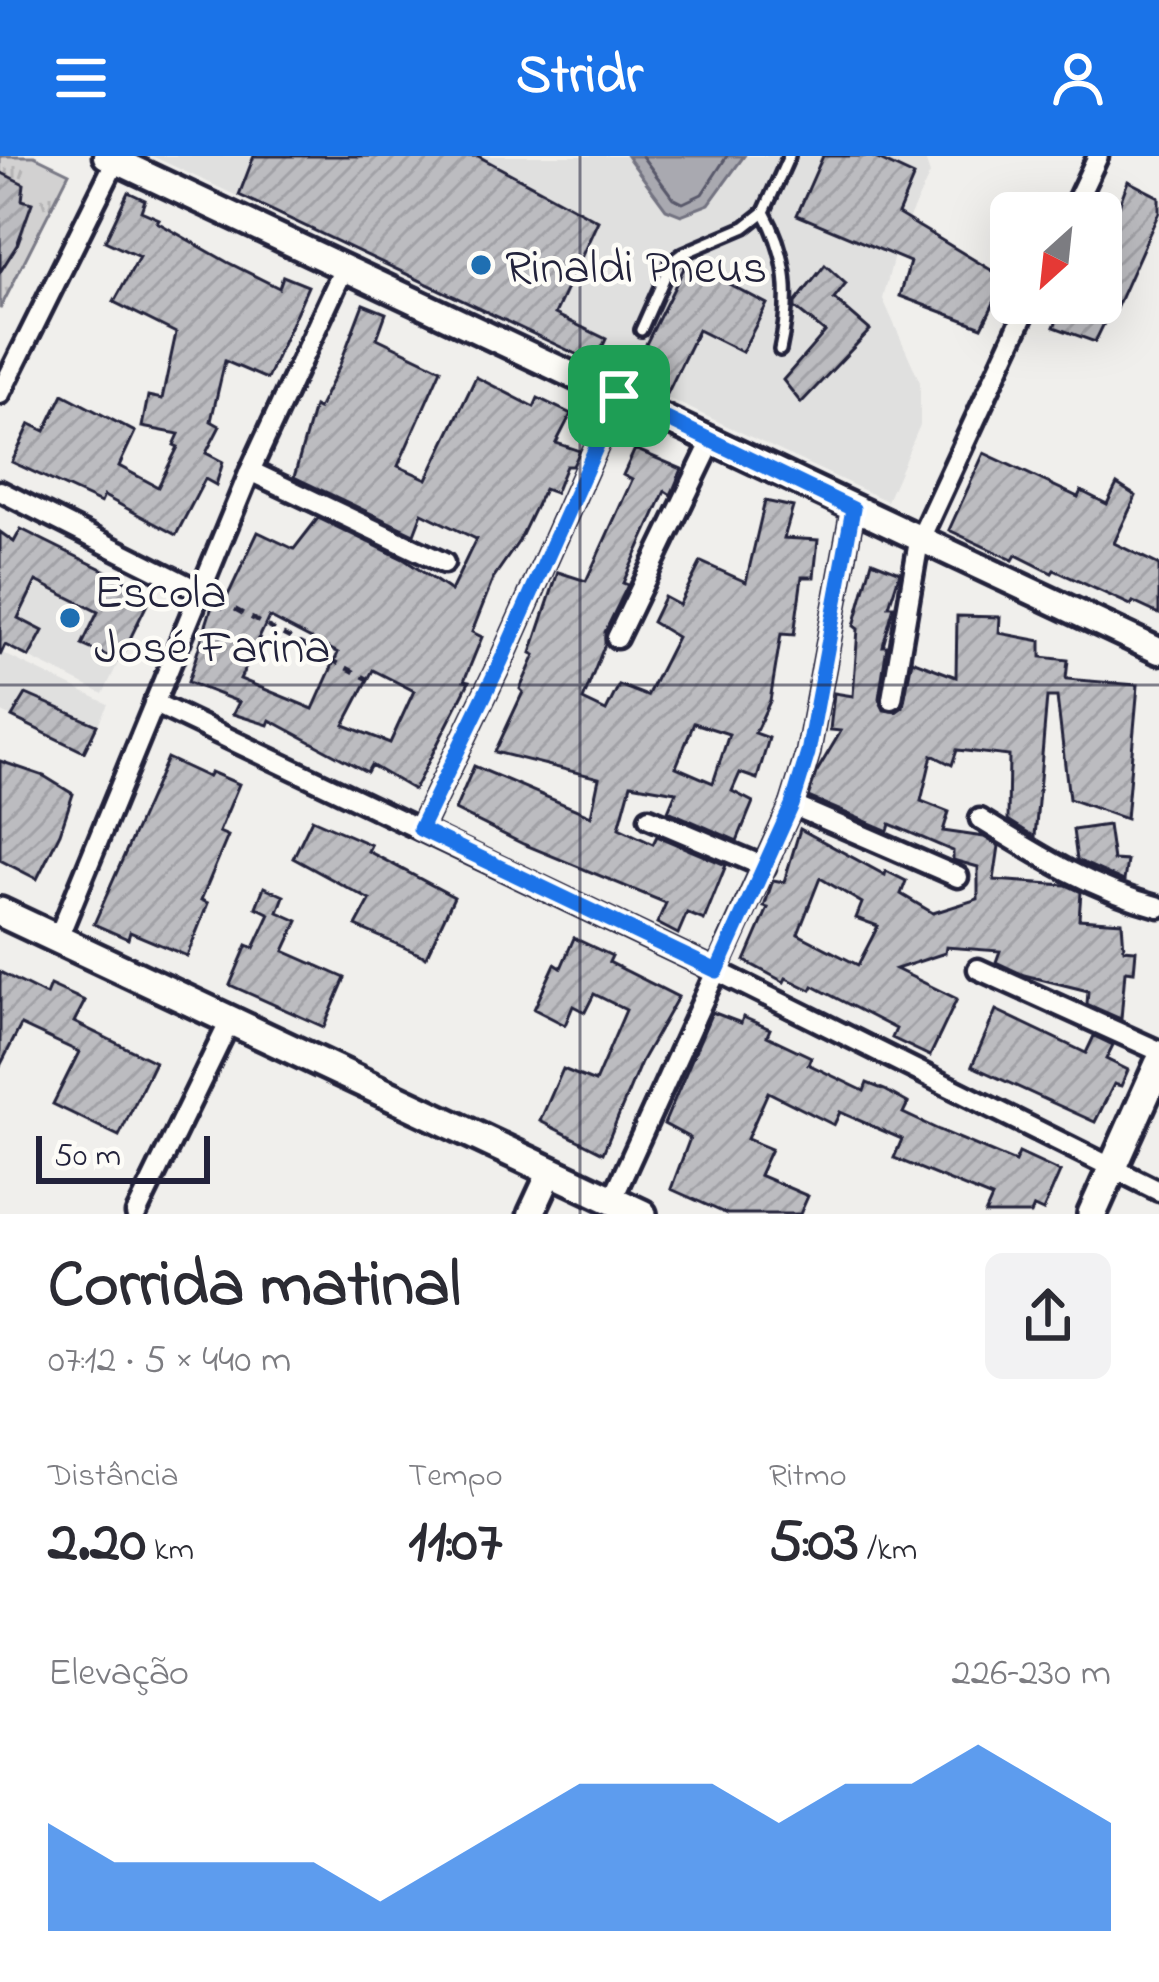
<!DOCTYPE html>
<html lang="pt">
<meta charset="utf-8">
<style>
body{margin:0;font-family:"Indie Flower",sans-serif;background:#f2f2f3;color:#2b2b33;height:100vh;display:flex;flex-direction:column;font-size:45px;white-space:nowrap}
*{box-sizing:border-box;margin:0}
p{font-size:39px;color:#7c7c81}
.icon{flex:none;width:66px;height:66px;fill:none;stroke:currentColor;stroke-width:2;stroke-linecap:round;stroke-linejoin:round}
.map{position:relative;height:1058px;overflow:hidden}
.drawer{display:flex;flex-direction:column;background:#fff;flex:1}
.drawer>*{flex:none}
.needle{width:78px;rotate:207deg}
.fabs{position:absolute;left:990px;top:36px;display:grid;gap:24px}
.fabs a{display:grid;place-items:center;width:132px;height:132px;border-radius:18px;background:#fff;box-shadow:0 12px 48px #0002;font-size:60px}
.scale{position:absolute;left:36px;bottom:30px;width:174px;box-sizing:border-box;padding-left:12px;border:6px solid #22223b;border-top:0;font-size:33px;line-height:42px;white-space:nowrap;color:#22223b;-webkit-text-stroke:9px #fdfcf7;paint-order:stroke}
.pin{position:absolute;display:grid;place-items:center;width:102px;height:102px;color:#fff;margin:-51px;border-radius:24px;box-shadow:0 6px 18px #0006}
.round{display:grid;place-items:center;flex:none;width:126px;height:126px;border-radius:18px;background:#f2f2f3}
.overview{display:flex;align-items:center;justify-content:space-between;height:204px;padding:0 48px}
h1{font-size:66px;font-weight:700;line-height:90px}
.figures{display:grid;grid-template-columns:repeat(3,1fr);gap:18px;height:204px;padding:12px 48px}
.figures div{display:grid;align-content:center}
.figures b{font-size:60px;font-weight:700}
.figures small{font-size:33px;font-weight:400}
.figures p{font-size:33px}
.chart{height:336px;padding:24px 48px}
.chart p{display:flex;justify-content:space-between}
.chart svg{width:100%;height:216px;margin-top:12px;fill:#1a73e8;opacity:.7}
header{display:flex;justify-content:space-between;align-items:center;height:156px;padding:0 48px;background:#1a73e8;color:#fff;font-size:54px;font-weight:700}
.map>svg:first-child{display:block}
.built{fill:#e0e0df}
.park{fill:url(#park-tufts);stroke:#7a7a86;stroke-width:3}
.water{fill:#a9a9b0;stroke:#737381;stroke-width:3}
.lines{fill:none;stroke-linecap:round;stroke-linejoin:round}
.shore{stroke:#58586a;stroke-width:3}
.building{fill:url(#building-hatch);stroke:#22223b;stroke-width:3;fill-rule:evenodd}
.service-casing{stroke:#22223b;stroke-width:18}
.minor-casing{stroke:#22223b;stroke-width:27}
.tertiary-casing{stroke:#22223b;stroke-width:33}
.secondary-casing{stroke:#22223b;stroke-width:36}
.path{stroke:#22223b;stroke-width:4.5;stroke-dasharray:9 9;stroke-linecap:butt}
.service{stroke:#fdfcf7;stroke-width:9}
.minor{stroke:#fdfcf7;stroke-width:18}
.tertiary{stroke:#fdfcf7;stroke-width:24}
.secondary{stroke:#fdfcf7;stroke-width:27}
.route-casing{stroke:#fff;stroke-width:24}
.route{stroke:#1a73e8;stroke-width:15}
.grid{fill:none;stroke:#22223b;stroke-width:3;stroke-opacity:0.55}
.poi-dot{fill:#1f6fb2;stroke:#fdfcf7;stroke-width:4.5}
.labels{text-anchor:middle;stroke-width:9;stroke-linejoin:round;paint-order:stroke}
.poi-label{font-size:48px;fill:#22223b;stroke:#fdfcf7;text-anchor:start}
</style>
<header><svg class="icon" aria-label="menu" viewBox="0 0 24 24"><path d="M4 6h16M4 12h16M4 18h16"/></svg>Stridr<svg class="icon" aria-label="person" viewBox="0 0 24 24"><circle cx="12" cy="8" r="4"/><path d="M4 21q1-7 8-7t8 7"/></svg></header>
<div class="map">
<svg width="1159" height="1058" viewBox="0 0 1159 1058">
<defs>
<pattern id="park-tufts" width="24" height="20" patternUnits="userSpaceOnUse" patternTransform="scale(3)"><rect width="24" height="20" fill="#d2d1d1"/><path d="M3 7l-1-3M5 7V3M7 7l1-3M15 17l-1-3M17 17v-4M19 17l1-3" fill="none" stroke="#b4b3b4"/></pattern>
<pattern id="building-hatch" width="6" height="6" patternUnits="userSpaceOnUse" patternTransform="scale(3)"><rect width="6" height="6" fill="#bcbcc0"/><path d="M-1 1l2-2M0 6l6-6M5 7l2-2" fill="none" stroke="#a1a1a6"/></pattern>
</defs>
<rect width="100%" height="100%" fill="#f0efec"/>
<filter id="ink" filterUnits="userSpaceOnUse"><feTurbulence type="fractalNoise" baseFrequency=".00833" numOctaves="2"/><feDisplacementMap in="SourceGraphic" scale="24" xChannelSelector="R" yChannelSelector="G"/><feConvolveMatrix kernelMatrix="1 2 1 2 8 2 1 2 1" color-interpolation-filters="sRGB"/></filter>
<g filter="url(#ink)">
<!-- built -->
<g class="built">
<polygon points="152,0 924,0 930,18 897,87 883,143 920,226 920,269 887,345"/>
<polygon points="21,373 152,438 103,538 0,487 0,415"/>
<polygon points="0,496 108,548 84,596 0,555"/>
</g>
<!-- park -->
<polygon class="park" points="0,0 34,0 69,17 0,153"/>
<!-- water -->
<polygon class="water" points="627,0 744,0 709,48 681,59 666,53"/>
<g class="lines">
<!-- shore -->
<polyline class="shore" points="642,0 673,42 683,47 702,38 727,0"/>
</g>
<!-- building -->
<g class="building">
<polygon points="254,0 478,0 598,65 555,158 606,183 595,207 239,39"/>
<polygon points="823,0 871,0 914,20 898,58 1006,123 982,171 900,140 910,106 797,59"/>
<polygon points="0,16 24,28 22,44 32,47 17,89 0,116"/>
<polygon points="1128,25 1159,41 1159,56 1115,155 1111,153 1095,186 1054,171 1064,147 1101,147 1101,58 1114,63"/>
<polygon points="128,36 145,44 141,55 159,63 157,66 227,106 279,132 283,120 308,130 267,223 225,205 211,265 220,270 206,297 223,306 216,329 205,323 176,379 104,340 101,347 12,306 30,268 45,275 63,238 135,276 119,310 158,331 178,291 174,289 179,278 142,271 148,240 162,243 176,177 114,146 139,101 105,85"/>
<polygon points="687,106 767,148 742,196 698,174 666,240 629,222"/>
<polygon points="825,109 846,128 834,143 870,174 801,247 783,224 825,176 795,152 795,147"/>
<path d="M363,148L386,157L377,182L441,213L398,310L427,323L476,221L534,251L538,242L571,258L556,287L580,295L573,310H566L555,337L544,333L519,385L494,421L472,476L482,481L464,525L469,526L414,634L371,609L367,616L270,564L268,569L233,558L239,546L188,526L213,447L222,452L258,376L294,393L318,362L405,404L451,435L476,383L422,357L414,378L294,321L314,251L318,253L339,211ZM269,461L338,497L313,553L240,523ZM373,514L414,535L390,587L344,569Z"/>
<path d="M635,293L682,313L671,339L665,335L623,427L628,429L605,476V488L583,544L606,555L619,529L647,540L677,481L652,466L664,441L679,449L701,406L746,426L765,345L793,351L784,382L818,384L814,421H802L794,479L781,478L770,545L755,577L769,582L757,623L740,617L732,635L753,646L737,685L668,655L676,636L631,628L619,672L653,688L657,680L726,709L704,764L687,757L678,778L657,767L666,747L523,688L455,654L474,610L591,660L599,622L495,596L523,536L520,533L535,499L531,497L558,416L586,425L632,324L623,319ZM694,567L729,578L713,627L676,611Z"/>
<polygon points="984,297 1078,341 1081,335 1107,348 1117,328 1136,340 1114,387 1159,409 1159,458 1133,446 1131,449 1054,414 1052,417 1016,399 1013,404 949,374"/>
<polygon points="21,373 152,438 119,505 82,489 98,456 36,425 18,462 43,475 29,501 5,489 0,500 0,376 14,386"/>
<path d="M872,405L900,416L889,450H894L883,490H887L879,542L884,554L896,556L903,551L912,504L956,521L957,460L1000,461L999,477L1041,485V501L1068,504L1066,523L1138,529L1126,663L1069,643L1057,541H1047L1035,681L1008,664L1009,600L957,594L952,609L932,599L921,645L949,656L943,675L984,681L999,690L994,724L1066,729L1081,736L1079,763L1122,766L1124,793L1136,794L1134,816L1125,815L1121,863L1087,848L1088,835L1024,819L996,806L1000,795L946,791L945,797L896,813L957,843L930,900L892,882L896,873L840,844L813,830L811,834L786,822L784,826L745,805L768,752L764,751L773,724L784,726L800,673L885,719L886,715L906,725L901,738L933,757L978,743V711L953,704V695L890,668L888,675L808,641L816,617L841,575L830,574L834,537L853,540L858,473L854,470ZM820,722L862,747L856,762L878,770L858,809L798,778Z"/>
<polygon points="26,538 97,569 84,596 12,561"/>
<polygon points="167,602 208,621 211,616 239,628 219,676 228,680 201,744 208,747 187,800 130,776 128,783 94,768"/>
<polygon points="0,605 44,620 73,638 60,677 37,723 0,704"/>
<polygon points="312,663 371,689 368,695 454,741 426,801 356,770 370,744 293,702"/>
<polygon points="1108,669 1113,704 1127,705 1124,725 1077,704 1073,674"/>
<polygon points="264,731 284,740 278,756 298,765 284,795 345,822 324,871 230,829 247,789 254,792 270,758 256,751"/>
<polygon points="574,782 612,800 609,806 678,841 641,906 603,997 540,965 563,913 595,926 626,854 594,838 585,856 573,850 565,869 534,853 555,808 561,812"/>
<polygon points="0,816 46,839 50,829 85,845 74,866 155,906 119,980 53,948 79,896 21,869 0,910"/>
<polygon points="996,854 1086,897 1094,880 1113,889 1106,903 1128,914 1121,930 1114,928 1095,966 972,910"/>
<polygon points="712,856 741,867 743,861 770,873 767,880 811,901 808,908 864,935 867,927 885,934 908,947 903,957 939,974 1015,1006 1019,997 1060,1016 1043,1055 1034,1051 1031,1058 985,1058 992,1042 894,1002 902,983 840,956 834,969 768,936 747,983 771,993 759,1019 808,1040 800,1058 727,1058 671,1033 690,982 664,968"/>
</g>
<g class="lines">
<defs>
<g id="service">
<path d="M764,56C789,101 791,144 780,194"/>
<polyline points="641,174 671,107 684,97 745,71 764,56 789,0"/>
</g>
<g id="minor">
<polyline points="1071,57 1098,0"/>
<polyline points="0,238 118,0"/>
<polyline points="250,315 444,407"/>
<polyline points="0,335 199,435"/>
<polyline points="617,482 712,285"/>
<polyline points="892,543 919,385 1029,147"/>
<polyline points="154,547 717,815 1159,1035"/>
<polyline points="792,649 958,721"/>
<polyline points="649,662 765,711"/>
<path d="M980,663C1038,699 1092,733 1159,751"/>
<polyline points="420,673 501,505 619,240"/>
<polyline points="58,782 250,315 345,110"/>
<polyline points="978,813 1159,895"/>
<polyline points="612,1044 792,649 808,597 853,353"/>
<polyline points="136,1058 231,863"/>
</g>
<g id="tertiary">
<polyline points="106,0 1159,495"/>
<polyline points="531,1058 550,1017"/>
</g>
<g id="secondary">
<polyline points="0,756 642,1058"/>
<polyline points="1092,1058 1159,908"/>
</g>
</defs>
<!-- service casing -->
<use href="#service" class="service-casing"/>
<!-- minor casing -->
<use href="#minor" class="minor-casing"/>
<!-- tertiary casing -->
<use href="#tertiary" class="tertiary-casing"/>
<!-- secondary casing -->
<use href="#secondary" class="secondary-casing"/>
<!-- path -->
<polyline class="path" points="219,445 368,523"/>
<!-- service -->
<use href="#service" class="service"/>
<!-- minor -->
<use href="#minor" class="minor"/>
<!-- tertiary -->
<use href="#tertiary" class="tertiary"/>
<!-- secondary -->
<use href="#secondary" class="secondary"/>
</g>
</g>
<g class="lines" filter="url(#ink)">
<defs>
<polygon id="route" points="619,240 853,353 808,597 792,649 717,815 420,673 501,505"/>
</defs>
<!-- route casing -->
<use href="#route" class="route-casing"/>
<!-- route -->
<use href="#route" class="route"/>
</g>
<!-- grid -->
<path class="grid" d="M580,0V1058M0,529H1159"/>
<!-- markers -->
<g class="poi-dot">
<circle cx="481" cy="109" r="12"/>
<circle cx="70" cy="462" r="12"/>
</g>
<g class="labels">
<!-- poi labels -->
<g class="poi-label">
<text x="505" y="126">Rinaldi Pneus</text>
<text x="94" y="451">Escola<tspan x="94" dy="55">José Farina</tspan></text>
</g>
</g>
</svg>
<div class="fabs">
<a><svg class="needle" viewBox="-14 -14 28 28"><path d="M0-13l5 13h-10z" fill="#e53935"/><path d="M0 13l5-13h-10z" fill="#7c7c81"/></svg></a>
</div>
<div class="scale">50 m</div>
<div class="pin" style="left:619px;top:240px;background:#1e9e55"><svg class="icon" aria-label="arrive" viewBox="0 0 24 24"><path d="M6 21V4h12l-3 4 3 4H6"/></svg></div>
</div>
<section class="drawer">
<div class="overview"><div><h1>Corrida matinal</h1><p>07:12 · 5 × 440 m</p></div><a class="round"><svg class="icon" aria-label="share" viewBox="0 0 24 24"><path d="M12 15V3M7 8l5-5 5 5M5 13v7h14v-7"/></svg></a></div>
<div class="figures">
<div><p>Distância</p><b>2.20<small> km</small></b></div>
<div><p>Tempo</p><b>11:07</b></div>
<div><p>Ritmo</p><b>5:03<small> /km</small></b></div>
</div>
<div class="chart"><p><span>Elevação</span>226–230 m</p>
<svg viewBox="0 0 160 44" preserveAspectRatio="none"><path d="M0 44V22L10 30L20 30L30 30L40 30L50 38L60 30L70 22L80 14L90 14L100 14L110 22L120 14L130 14L140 6L150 14L160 22V44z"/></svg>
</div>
</section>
